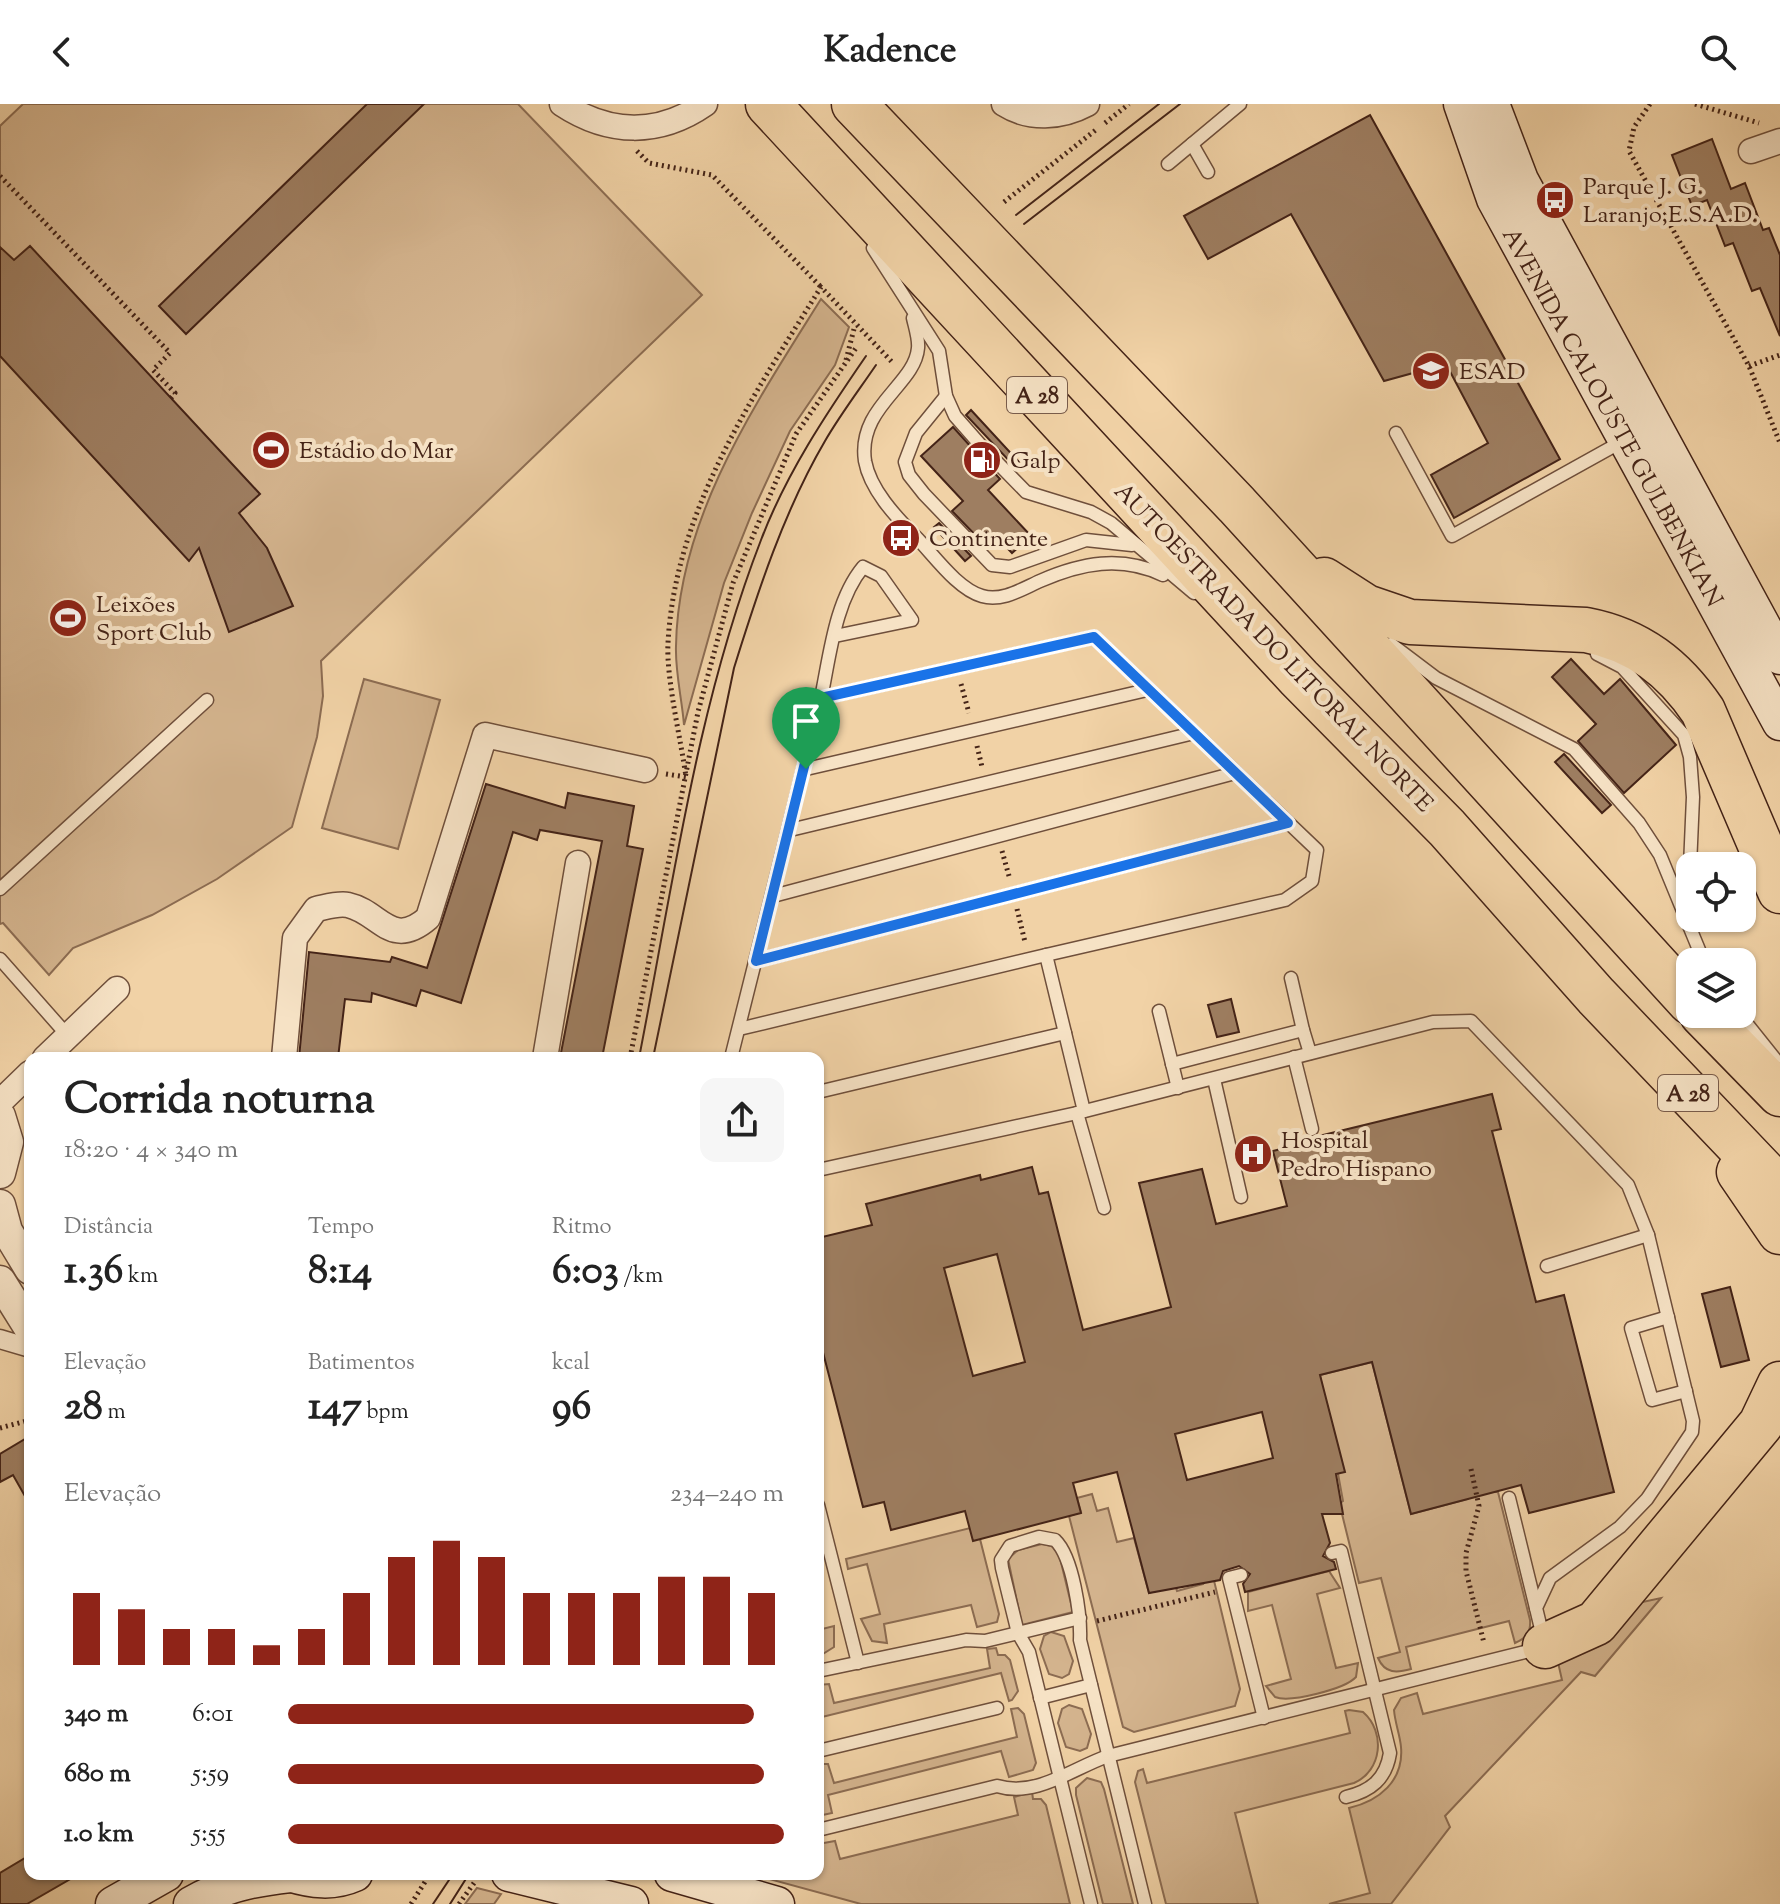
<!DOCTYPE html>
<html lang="pt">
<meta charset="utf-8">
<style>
body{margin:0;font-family:"Sorts Mill Goudy",serif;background:#f6f6f6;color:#222;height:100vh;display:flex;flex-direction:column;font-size:30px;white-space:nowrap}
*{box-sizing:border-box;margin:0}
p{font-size:26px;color:#767676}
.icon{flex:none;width:44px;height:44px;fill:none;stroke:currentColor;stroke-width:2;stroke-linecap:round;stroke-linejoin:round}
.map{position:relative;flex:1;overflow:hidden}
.panel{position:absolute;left:24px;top:948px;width:800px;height:828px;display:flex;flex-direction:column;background:#fff;border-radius:16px;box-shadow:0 2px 6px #0004}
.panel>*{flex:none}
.tools{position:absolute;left:1676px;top:748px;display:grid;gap:16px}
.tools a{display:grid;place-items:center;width:80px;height:80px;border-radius:16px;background:#fff;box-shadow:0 2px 6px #0004;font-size:40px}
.pin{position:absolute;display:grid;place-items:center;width:68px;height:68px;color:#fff;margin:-82px -34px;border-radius:50% 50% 50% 0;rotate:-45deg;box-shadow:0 0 8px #0007}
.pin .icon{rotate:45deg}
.round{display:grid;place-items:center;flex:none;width:84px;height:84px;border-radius:16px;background:#f6f6f6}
.summary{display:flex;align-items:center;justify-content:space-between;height:136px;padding:0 40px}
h1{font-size:44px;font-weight:700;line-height:60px}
.figures{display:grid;grid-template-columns:repeat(3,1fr);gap:12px;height:136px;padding:8px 40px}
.figures div{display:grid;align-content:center}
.figures b{font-size:40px;font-weight:700}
.figures small{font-size:22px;font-weight:400}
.figures p{font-size:22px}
.chart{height:224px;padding:16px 40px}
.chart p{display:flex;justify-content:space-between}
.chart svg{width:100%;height:144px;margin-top:8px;stroke:#8f2418;stroke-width:6}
ul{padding:0 40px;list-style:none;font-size:26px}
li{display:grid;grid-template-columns:128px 96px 1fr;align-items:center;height:60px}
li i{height:20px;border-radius:10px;background:#8f2418}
header{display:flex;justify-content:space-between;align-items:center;height:104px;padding:0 40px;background:#fff;font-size:36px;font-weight:700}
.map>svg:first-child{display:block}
.green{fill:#d4b48e;stroke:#8c6c52;stroke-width:2}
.building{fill:#9e7e61;stroke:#442317;stroke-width:2;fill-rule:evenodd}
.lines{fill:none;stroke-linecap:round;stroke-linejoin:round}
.service-casing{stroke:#6f4f3b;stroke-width:15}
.pedestrian-casing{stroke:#6f4f3b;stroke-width:21}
.minor-casing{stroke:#6f4f3b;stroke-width:27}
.tertiary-casing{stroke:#6f4f3b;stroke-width:33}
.secondary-casing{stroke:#442317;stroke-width:37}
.motorway-casing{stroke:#442317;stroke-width:47}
.path{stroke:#442317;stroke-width:5;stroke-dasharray:2 4;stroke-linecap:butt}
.service{stroke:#f6e2c5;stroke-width:12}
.pedestrian{stroke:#f6e2c5;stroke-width:18}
.minor{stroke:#f6e2c5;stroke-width:24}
.tertiary{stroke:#f6e2c5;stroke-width:30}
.secondary{stroke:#f6e2c5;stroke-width:34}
.motorway{stroke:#f1d2a6;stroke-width:44}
.tram{stroke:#442317;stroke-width:2}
.route-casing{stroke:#fff;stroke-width:16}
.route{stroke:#1a73e8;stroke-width:10}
.labels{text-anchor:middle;stroke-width:8;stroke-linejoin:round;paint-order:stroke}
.shield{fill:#f6e2c5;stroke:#795c4b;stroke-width:2}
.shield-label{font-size:22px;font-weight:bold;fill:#442317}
.poi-label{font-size:24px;fill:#442317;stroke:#f6e2c5;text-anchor:start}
.street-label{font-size:24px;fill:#442317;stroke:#f6e2c5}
</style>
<header><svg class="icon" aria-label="back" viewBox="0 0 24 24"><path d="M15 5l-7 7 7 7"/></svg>Kadence<svg class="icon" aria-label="search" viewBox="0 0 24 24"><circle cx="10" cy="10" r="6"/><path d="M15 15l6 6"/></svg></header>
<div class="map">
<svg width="1780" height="1800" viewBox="0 0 1780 1800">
<rect width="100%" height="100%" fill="#f1d2a6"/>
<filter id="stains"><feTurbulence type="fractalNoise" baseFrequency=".0025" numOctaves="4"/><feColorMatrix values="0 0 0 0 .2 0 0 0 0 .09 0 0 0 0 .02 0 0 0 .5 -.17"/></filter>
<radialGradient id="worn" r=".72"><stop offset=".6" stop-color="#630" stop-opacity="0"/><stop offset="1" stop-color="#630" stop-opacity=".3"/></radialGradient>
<!-- green -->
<g class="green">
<polygon points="23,0 518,0 702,191 321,557 323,592 317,633 292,723 217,775 152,811 73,844 49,871 3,819 0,820 0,22"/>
<path d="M821,195L849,223L835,261L790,327L752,409L724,479L684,621C682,595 675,568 676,542C678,413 756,299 821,195Z"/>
<polygon points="364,575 440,596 398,745 322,724"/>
<path d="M1372,1258L1411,1410L1468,1395L1487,1361L1494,1388H1498L1530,1516C1531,1529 1526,1534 1515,1539L1509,1517L1406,1543L1411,1565C1397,1569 1385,1570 1378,1554L1400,1548L1381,1474L1359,1479L1342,1410L1340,1399L1343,1397L1320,1271Z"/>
<polygon points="1092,1390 1097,1407 1108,1404 1117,1438 1134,1434 1149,1489 1175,1480 1177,1487 1203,1480 1196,1453 1211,1464 1240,1585 1235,1602 1134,1628 1123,1623 1069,1412 1081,1408 1077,1394"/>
<polygon points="970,1424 980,1435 999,1510 997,1518 977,1523 971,1501 884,1520 887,1539 872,1537 861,1515 880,1510 867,1460 848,1465 846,1455"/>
<polygon points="1042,1440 1055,1443 1059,1450 1073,1508 1022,1521 1008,1455 1018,1446"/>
<path d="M1329,1467L1340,1484L1317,1490L1336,1564L1358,1559L1356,1573C1345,1585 1290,1599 1275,1593L1266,1582L1291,1575L1272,1501L1248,1507V1488Z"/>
<path d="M1661,1494L1595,1572L1581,1568L1445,1712L1450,1723L1391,1800H1329L1370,1789L1349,1704C1379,1697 1404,1677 1401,1643C1400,1631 1395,1619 1394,1606L1401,1594L1417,1589L1423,1610L1562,1576L1557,1554L1624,1502Z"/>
<polygon points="834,1522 834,1543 818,1553 818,1526"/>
<polygon points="1051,1528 1064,1532 1073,1557 1069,1570 1062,1574 1049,1570 1040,1545 1044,1532"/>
<polygon points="996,1544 998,1551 1005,1551 1010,1556 1018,1587 1012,1596 1009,1597 1001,1569 818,1614 818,1581 829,1580 834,1599 990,1564 987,1545"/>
<polygon points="1069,1601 1082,1605 1091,1630 1087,1644 1080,1647 1066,1643 1058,1619 1062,1605"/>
<polygon points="1018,1604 1024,1610 1036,1659 1033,1666 1009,1673 1001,1647 828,1691 832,1709 818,1712 818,1660 828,1660 834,1679 1017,1633 1011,1605"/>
<path d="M1349,1606L1363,1608C1386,1628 1382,1667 1354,1679L1235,1709L1258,1800H1166L1135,1678L1138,1667L1143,1665L1147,1679L1350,1629L1345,1607Z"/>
<polygon points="1087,1674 1101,1678 1104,1685 1133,1800 1103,1800 1076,1691 1076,1684"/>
<polygon points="1032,1688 1033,1695 1041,1695 1046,1701 1070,1800 861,1800 751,1770 818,1770 818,1740 835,1737 840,1755 1018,1711 1014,1693"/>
<polygon points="477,1784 501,1790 494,1800 465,1800"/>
</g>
<!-- building -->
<g class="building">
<polygon points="367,0 424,0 186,230 159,202"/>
<polygon points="1370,11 1560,355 1454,414 1431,371 1488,339 1446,260 1384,277 1291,110 1208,155 1184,112"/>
<polygon points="1712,35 1731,85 1745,79 1763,126 1769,124 1780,151 1780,232 1760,184 1752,187 1733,139 1725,142 1707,96 1692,102 1672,51"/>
<polygon points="30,142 260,390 239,409 267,444 293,502 229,528 199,444 189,457 0,252 0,143 14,156"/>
<polygon points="971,306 1019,358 1014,362 966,311"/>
<polygon points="953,323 1000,375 988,386 1031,432 1012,449 994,430 984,440 952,407 963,397 921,352"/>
<polygon points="939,419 971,452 965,457 934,423"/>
<polygon points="1571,555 1604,590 1620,575 1676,641 1624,689 1578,637 1596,620 1552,573"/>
<polygon points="1564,650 1611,701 1602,709 1555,658"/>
<polygon points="486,680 565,704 568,689 634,702 627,742 643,745 602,954 560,954 602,737 540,726 537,736 513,728 461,899 421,886 416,902 372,889 371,898 345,895 338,954 299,954 309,848 390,858 392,853 427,864"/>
<polygon points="1231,895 1239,928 1217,933 1208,901"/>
<path d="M1492,990L1501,1025L1492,1027L1536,1198L1564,1191L1614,1388L1529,1409L1521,1381L1411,1410L1372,1258L1320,1271L1345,1368L1336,1370L1343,1410H1322L1330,1439L1323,1452L1334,1458L1336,1465L1245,1488L1243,1480L1250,1470L1239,1462L1223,1467L1220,1476L1149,1489L1117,1368L1073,1379L1081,1409L973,1437L965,1407L891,1426L884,1398L863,1403L818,1229V1134L872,1121L866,1100L980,1071L981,1076L1032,1063L1039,1090L1048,1088L1083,1226L1171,1203L1139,1079L1202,1065L1216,1120L1287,1102L1273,1047L1320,1035L1319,1032ZM997,1150L1025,1258L973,1272L944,1164ZM1262,1308L1273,1354L1187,1376L1175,1330Z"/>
<polygon points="1730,1183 1749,1256 1721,1263 1702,1190"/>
<polygon points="30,1332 30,1401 13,1371 0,1378 0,1350"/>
<polygon points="30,1751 30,1770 79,1770 27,1800 0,1800 0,1769"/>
</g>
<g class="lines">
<defs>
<g id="service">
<polyline points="1192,40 1208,68"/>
<polyline points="1168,60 1240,0"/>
<polyline points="873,144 939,247 946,292 955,312 984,345 1026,388 1091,408 1111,419 1194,489"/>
<path d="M913,214C915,223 919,235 918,244C915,281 857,303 865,357C870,385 895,412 915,432C933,450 957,485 982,492C1002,498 1022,485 1040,477C1081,459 1121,451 1163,471"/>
<polyline points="946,292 916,329 905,358 909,371 924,390 992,461 1010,463 1086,436 1132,441"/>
<polyline points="1396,329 1452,432 1623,337"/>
<polyline points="1391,540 1436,574 1574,645 1639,719 1660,751 1704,858"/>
<polyline points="1597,550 1622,563 1684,631 1690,653 1693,693 1690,762"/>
<path d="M821,594C830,551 835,497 863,463L881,472L912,516L835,532"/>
<polyline points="806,665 1147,586"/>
<polyline points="790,726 1194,629"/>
<polyline points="0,785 207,596"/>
<polyline points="773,792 1235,669"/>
<polyline points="1688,813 1690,762"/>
<polyline points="0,855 68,932"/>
<polyline points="756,857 1288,719"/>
<polyline points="1291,874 1303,926"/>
<polyline points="1159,907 1178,984"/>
<polyline points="1739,910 1775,955"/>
<polyline points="739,925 1046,851"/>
<polyline points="1294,953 1312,1025"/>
<polyline points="731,954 821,594 1094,533 1317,746 1312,777 1285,796 1046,851 1084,1007"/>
<polyline points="1172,960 1303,926 1310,949"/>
<polyline points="1214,975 1241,1093"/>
<polyline points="818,988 1065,929"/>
<polyline points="1077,1009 1104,1104"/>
<polyline points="818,1066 1077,1009 1433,918 1471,917 1628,1081 1648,1131 1693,1317 1692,1328 1647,1395 1620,1423 1550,1474 1536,1504 1543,1533"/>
<polyline points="1547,1162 1648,1131"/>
<polyline points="1668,1213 1631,1224 1652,1296 1686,1287"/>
<polyline points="1509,1394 1536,1504"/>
<polyline points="818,1401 858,1559"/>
<path d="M1332,1449L1341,1447L1390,1649C1386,1675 1371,1687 1346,1693"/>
<polyline points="1241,1471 1229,1474 1264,1614"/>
<polyline points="818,1567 966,1536 985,1537 1080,1514"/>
<polyline points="1040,1594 1091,1581"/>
<polyline points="818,1647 997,1604"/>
<path d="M818,1726L997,1682C1036,1694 1073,1664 1108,1652L1537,1545"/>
<path d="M1091,1800L1029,1548L1018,1529L1002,1464L1001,1456L1010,1442L1039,1433L1055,1436C1073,1453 1081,1511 1080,1536L1145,1800"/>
</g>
<polyline id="pedestrian" points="0,1235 30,1244"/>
<g id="minor">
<path d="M562,0C609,31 659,32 705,0"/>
<path d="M1004,0C1029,16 1061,14 1087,0"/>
<polyline points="1751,47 1780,37"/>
<polyline points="45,954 117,885"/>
<path d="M284,954L295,834L316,805C326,803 338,799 348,801C380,808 391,846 428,814L485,631L645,666"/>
<polyline points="545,954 578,759"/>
<polyline points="0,998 30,969"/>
</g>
<g id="tertiary">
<polyline points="0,1012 8,1038 0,1069"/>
<polyline points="0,1101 7,1127 30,1165"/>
<polyline points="0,1177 30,1225"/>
</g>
<g id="secondary">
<polyline points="1461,0 1494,95 1780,619"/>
<polyline points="1492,0 1521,76 1780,553"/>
<path d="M289,1770C312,1777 333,1780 355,1770"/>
<polyline points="509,1770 631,1800"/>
<polyline points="672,1770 777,1800"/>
<polyline points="113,1800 166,1770"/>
<path d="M191,1800C224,1781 253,1775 290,1771"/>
</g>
<g id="motorway">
<polyline points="768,0 1299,574 1447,724 1596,892 1780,1085"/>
<polyline points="854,0 1237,401 1690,898"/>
<path d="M1324,476L1366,503L1410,518L1586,526C1638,536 1674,564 1703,607L1780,787"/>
<polyline points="1702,910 1780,990"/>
<polyline points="1739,1068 1780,1128"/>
<polyline points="1545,1542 1596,1519 1761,1320 1780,1280"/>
</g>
</defs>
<!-- service casing -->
<use href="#service" class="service-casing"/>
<!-- pedestrian casing -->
<use href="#pedestrian" class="pedestrian-casing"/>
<!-- minor casing -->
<use href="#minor" class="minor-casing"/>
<!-- tertiary casing -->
<use href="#tertiary" class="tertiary-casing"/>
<!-- secondary casing -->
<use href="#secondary" class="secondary-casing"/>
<!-- motorway casing -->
<use href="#motorway" class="motorway-casing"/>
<!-- path -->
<g class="path">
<polyline points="1650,0 1634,23 1629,47 1749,262 1780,339"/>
<polyline points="1695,0 1759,19"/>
<polyline points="1105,19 1129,0"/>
<polyline points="637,47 649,59 712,71 821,183"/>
<polyline points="0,72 170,249 153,266 175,289 171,294"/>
<polyline points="1004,98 1097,25"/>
<polyline points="846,256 855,221"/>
<polyline points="1749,262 1780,251"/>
<polyline points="961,580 969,609"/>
<polyline points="977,642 982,663"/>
<path d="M666,670L686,673C681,636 666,574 668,539C675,407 753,292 821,183L892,258"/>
<polyline points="1002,747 1009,772"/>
<polyline points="1017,805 1025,838"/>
<polyline points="630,954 698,608 733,479 796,330 856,244"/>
<polyline points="0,1324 30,1316"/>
<polyline points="1471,1365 1479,1402 1466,1449 1466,1467 1484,1539"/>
<polyline points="1097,1517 1215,1488"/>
<polyline points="411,1800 430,1770"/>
<polyline points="459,1800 474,1779"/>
</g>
<!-- service -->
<use href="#service" class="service"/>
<!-- pedestrian -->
<use href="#pedestrian" class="pedestrian"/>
<!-- minor -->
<use href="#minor" class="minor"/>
<!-- tertiary -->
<use href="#tertiary" class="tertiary"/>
<!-- secondary -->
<use href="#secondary" class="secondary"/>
<!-- motorway -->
<use href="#motorway" class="motorway"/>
<!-- tram -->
<g class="tram">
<polyline points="1016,111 1159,0"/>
<polyline points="1024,120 1180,0"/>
<path d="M639,954C673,781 697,601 761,436C786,370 826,310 866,252"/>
<path d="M653,954L734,564C758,487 784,407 825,337C840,311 859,286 876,261"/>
<polyline points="433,1800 453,1770"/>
<polyline points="450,1800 469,1770"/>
</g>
</g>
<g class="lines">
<defs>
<polygon id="route" points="1094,533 1288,719 756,857 821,594"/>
</defs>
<!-- route casing -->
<use href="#route" class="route-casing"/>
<!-- route -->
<use href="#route" class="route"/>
</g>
<!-- icons -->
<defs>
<symbol id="bus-disc" viewBox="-11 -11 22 22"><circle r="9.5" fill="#8f2418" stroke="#f6e2c5"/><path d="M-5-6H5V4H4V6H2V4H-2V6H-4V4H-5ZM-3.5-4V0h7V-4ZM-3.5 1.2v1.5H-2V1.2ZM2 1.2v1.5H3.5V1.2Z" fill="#fff"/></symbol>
<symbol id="university-disc" viewBox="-11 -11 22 22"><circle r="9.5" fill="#8f2418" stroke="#f6e2c5"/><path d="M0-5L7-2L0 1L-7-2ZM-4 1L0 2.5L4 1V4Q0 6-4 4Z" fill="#fff"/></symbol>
<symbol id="stadium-disc" viewBox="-11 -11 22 22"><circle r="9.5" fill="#8f2418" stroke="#f6e2c5"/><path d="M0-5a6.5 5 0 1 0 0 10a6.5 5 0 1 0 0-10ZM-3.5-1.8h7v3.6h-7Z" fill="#fff"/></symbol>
<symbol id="fuel-disc" viewBox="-11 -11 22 22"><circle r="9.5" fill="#8f2418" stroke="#f6e2c5"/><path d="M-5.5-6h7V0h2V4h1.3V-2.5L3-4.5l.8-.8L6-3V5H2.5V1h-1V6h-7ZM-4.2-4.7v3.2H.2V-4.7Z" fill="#fff"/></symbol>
<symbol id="hospital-disc" viewBox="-11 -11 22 22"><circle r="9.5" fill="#8f2418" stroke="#f6e2c5"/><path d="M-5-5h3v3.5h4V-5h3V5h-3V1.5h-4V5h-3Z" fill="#fff"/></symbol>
</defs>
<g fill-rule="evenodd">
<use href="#bus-disc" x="1533" y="74" width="44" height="44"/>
<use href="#university-disc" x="1409" y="245" width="44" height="44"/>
<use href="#stadium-disc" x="249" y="324" width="44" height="44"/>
<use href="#fuel-disc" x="960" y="334" width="44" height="44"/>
<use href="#bus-disc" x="879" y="412" width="44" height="44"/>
<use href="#stadium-disc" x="46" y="492" width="44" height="44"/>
<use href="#hospital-disc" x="1231" y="1028" width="44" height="44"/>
</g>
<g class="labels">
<!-- shield labels -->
<g class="shield">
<rect x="1007" y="273" width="60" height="36" rx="6"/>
<rect x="1658" y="971" width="60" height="36" rx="6"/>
</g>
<g class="shield-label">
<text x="1037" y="299">A 28</text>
<text x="1688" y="997">A 28</text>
</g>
<!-- poi labels -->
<g class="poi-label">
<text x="1583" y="90">Parque J. G.<tspan x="1583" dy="28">Laranjo;E.S.A.D.</tspan></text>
<text x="1459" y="275">ESAD</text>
<text x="299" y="354">Estádio do Mar</text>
<text x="1010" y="364">Galp</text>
<text x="929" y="442">Continente</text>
<text x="96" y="508">Leixões<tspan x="96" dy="28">Sport Club</tspan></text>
<text x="1281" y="1044">Hospital<tspan x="1281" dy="28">Pedro Hispano</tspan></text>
</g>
<!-- street labels -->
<g class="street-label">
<text transform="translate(1613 313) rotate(61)" y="8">AVENIDA CALOUSTE GULBENKIAN</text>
<text transform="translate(1274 543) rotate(46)" y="8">AUTOESTRADA DO LITORAL NORTE</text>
</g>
</g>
<rect width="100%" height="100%" filter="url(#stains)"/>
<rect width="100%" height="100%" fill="url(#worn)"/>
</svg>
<div class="tools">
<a><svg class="icon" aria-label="locate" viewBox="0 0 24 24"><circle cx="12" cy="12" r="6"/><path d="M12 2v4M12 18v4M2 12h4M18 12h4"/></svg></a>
<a><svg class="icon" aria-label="layers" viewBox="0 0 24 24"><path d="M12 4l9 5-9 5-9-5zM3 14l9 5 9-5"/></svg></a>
</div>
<div class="pin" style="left:806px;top:665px;background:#1e9e55"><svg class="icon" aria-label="arrive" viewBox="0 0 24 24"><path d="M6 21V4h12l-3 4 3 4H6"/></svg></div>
<section class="panel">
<div class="summary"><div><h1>Corrida noturna</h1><p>18:20 · 4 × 340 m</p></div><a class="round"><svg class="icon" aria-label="share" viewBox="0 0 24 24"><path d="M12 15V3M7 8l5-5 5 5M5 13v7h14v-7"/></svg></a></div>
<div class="figures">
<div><p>Distância</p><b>1.36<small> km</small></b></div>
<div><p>Tempo</p><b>8:14</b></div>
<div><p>Ritmo</p><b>6:03<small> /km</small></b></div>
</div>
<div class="figures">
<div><p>Elevação</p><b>28<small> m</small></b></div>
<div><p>Batimentos</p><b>147<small> bpm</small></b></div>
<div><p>kcal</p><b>96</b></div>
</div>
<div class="chart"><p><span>Elevação</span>234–240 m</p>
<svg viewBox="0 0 160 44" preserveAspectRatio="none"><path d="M5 44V22M15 44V27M25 44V33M35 44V33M45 44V38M55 44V33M65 44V22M75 44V11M85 44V6M95 44V11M105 44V22M115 44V22M125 44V22M135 44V17M145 44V17M155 44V22"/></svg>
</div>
<ul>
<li><b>340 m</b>6:01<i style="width:94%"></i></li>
<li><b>680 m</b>5:59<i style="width:96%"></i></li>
<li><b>1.0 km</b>5:55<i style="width:100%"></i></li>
</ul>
</section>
</div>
